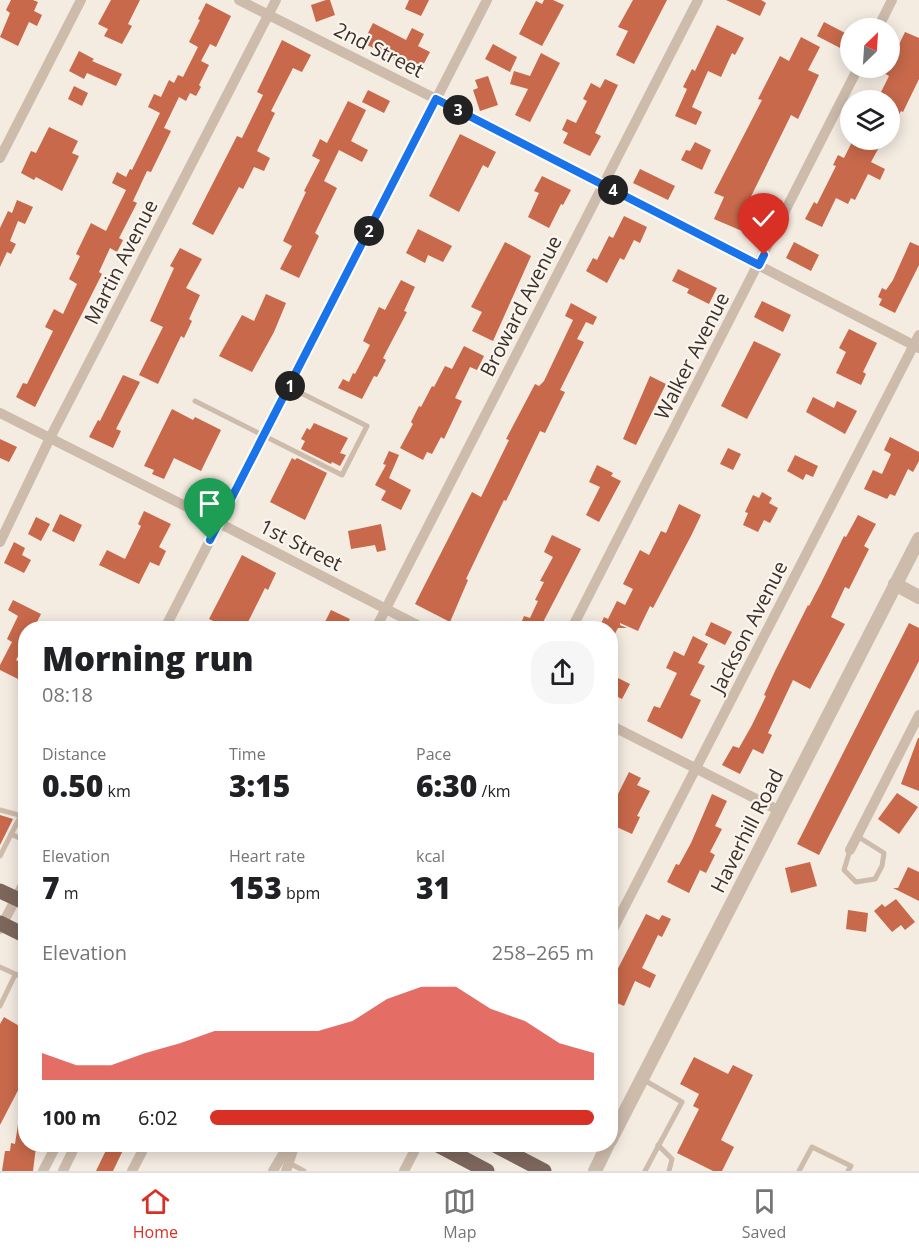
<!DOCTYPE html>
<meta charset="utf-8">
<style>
body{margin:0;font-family:"Open Sans",sans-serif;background:#f6f6f6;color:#202124;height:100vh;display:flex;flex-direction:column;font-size:22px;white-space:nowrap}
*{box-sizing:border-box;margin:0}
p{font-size:20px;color:#757577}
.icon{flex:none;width:33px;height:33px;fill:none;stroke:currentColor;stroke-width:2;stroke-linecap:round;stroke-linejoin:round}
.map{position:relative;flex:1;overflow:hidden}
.panel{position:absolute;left:18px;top:621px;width:600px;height:531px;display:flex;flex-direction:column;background:#fff;border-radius:24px;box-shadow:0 3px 15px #0003}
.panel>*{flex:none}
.needle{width:39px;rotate:25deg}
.controls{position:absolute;left:840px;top:18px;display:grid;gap:12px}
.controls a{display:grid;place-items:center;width:60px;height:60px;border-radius:50%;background:#fff;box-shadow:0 3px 15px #0003;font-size:30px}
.pin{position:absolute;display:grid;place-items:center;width:51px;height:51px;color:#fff;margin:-62px -26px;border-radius:50% 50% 50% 0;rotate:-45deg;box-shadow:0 0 6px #0007}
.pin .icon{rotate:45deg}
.km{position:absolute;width:30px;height:30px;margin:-15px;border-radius:50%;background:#222;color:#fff;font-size:16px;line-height:30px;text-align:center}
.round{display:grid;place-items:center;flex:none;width:63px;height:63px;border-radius:24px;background:#f6f6f6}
.summary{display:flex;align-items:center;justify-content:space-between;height:102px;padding:0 24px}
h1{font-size:33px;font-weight:800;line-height:45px}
.figures{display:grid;grid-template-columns:repeat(3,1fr);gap:9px;height:102px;padding:6px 24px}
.figures div{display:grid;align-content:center}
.figures b{font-size:30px;font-weight:800}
.figures small{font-size:16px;font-weight:400}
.figures p{font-size:16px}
.chart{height:168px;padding:12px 24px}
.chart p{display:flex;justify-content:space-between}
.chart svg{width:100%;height:108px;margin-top:6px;fill:#d93025;opacity:.7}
ul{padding:0 24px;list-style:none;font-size:20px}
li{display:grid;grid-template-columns:96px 72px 1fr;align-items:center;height:45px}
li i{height:15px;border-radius:8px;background:#d93025}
.menu{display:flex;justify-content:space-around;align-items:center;height:84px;border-top:2px solid #e0e0e0;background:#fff;font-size:16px;color:#757577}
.menu a{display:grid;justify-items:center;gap:3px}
.menu .on{color:#d93025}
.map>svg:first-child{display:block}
.building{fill:#c8694b}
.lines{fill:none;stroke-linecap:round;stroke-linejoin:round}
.service{stroke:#cdbbac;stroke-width:5}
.minor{stroke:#cdbbac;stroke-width:10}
.tertiary{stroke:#cdbbac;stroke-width:14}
.primary{stroke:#7d675c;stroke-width:15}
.route-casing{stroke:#fff;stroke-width:12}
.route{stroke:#1a73e8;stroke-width:8}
.labels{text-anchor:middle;stroke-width:4.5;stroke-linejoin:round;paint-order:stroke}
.street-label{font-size:20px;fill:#3b302b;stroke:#fbf5ee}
</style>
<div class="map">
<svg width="919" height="1171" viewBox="0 0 919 1171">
<rect width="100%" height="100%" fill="#f4ebe1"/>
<!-- building -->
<g class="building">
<polygon points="11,0 33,0 38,2 34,11 42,15 37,26 29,22 18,46 0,37 10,13 6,10"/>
<polygon points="111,0 140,0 128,24 132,26 122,44 104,36 108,29 98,24"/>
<polygon points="326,0 330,0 335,15 316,22 311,5"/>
<polygon points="409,0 429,0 421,16 405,9"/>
<polygon points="544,0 553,0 564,5 542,46 519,34 536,1 542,4"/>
<polygon points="633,0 667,0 634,64 616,55 628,31 618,27"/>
<polygon points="726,0 761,0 766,3 760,16"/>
<polygon points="206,3 231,16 216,47 210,44 201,61 209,65 199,85 201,87 196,96 190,93 186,101 179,97 164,128 171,131 151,172 147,171 133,201 137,203 119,238 123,240 117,252 110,248 99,272 102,274 35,407 16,397 23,383 27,384 53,331 45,327 54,309 63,314 77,284 69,279 80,256 76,254 91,223 106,231 126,190 112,183 117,172 126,177 130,169 132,170 160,113 148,107 154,94 161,97 169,80 174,83 178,75 183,77 198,47 189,42 200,20 198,19"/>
<polygon points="824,22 849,35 842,49 817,36"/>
<polygon points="373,23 406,40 412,28 424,34 418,46 430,52 420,71 363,43"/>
<polygon points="717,25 744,38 735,55 732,53 721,77 708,71 692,107 702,112 696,125 675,116 687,89 683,87 692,69 695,71"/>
<polygon points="905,32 919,38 919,79 903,112 901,111 890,131 890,100 877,100 889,76 884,73 887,68 890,68 890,63"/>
<polygon points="801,37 820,47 808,70 819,75 798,119 791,115 742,215 748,217 742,231 714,219 724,197 714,193 762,100 758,99 780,56 789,61"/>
<polygon points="282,40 311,55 302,72 293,68 271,111 275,113 257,151 270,158 264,171 254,167 243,189 239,187 213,235 192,224 237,136 242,138 263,95 257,92"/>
<polygon points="493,44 517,57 510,72 485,59"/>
<polygon points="79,51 94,59 92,61 122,74 116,86 87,73 84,79 69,71"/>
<polygon points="541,53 560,63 530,122 515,115 528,89 510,84 514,71 530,76"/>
<polygon points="488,76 498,105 480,111 473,90 478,88 475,80"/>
<polygon points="605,79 618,85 595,133 601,136 590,156 563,143 568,133 562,130 567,119 576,123 587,101 583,99 591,83 600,88"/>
<polygon points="74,86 88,93 82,106 68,99"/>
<polygon points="368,90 390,101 384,113 362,102"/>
<polygon points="348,101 366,110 351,141 368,150 362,162 339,150 324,181 337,188 315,233 319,236 299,278 280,269 292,246 283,241 306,192 304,191 320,160 312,156 320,139 327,143"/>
<polygon points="49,127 78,141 72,153 79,156 62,191 36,177 34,180 21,173 31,151 36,153"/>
<polygon points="460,134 496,152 488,168 483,165 459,212 429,196"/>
<polygon points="853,140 883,140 871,162 885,169 880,180 868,174 855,200 851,198 848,204 836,198 822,227 805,219 814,202 817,204 836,166 833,165 838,155 844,158"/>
<polygon points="695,142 711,150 702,170 681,160 686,150 690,151"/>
<polygon points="640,169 675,186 668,200 633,183"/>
<polygon points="542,176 571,190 563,205 561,204 549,228 528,217 539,193 534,191"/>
<polygon points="17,200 33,207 25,224 18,221 10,241 16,244 11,254 7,252 0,267 0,228 8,211 12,213"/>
<polygon points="624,216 647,227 640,243 634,240 624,260 620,258 607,283 586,271 593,258 597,260 609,236 613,238"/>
<polygon points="418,229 452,246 443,262 428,255 425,263 406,253"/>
<polygon points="505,242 531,256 493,341 472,331 482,312 471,307"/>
<polygon points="794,242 819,255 811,271 786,258"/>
<polygon points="910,242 919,246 919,265 895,313 879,305 882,299 878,297 882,288 886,290 893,280"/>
<polygon points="180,248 202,259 186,288 200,295 189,319 192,321 184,338 181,336 158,384 139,375 163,327 150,321 174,268 170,266"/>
<polygon points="678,269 717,288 709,304 687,293 689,289 672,281"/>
<polygon points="401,280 415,287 404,311 407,312 383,358 386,360 377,377 374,376 362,399 338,388 343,379 349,382 353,373 355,374 370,345 363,341 379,307 385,310"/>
<polygon points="266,294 286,303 274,332 252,372 219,356 242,315 254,321"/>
<polygon points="762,301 791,315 783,332 754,317"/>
<polygon points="571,303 597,317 593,325 586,322 577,339 584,342 560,390 565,392 545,433 540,431 506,501 504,500 488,533 466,579 468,580 450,622 415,604 472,492 481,497 509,440 506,439 535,384 539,386 544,381 573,320 565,316"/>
<polygon points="849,329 877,343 863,372 866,374 861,385 836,373 846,352 839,348"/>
<polygon points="754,341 781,354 747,419 721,406"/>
<polygon points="464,346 484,356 477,370 470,367 455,398 462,401 444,439 441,437 432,454 427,452 423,460 400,448 413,424 411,422 419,406 421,407 432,386 434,387 445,366 452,369"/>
<polygon points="123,375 140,382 116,429 121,431 113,448 89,437 98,420 100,421"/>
<polygon points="650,376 666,384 636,445 623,439"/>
<polygon points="813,397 834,408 837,401 857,411 845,434 806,412"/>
<polygon points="172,409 193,420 195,417 221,430 201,471 174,458 164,479 152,474 154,470 144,466"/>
<polygon points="314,423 348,438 340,453 346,455 340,466 332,462 331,464 301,449 305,441 301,439 307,428 310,430"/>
<polygon points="890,437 919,452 919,461 913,472 908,469 895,496 890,494 887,499 864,489 873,470 882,474 891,454 884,450"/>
<polygon points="0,439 17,447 9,462 0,458"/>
<polygon points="728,448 741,454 733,470 720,464"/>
<polygon points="389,451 399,455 389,478 411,490 401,510 381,500 386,491 375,485 386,465 383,464"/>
<polygon points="795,455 818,466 813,477 806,474 803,480 787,471"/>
<polygon points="292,458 295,460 297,458 327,473 305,520 270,502"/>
<polygon points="597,465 613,473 611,476 621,481 599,522 586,515 600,487 589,482"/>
<polygon points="762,492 772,498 769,503 778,508 770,523 764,520 758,532 743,525 748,513 745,512 753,495 759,498"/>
<polygon points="679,504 701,515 692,534 653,608 650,606 638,631 620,623 620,625 627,628 618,628 610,643 610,628 599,628 604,617 608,619 617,601 625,605 633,589 623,584 640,550 649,555 661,531 666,533"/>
<polygon points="144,511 171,524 159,547 166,551 159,566 150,562 139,584 99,565 107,550 125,559 141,526 138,524"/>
<polygon points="60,514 82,525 74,542 52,531"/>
<polygon points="858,515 876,524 864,546 869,549 849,589 845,587 831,617 845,624 810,689 793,680 768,733 772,735 763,754 753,749 740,774 722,765 733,746 739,748 752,725 766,696 764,695 775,671 808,605 809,606 821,583 844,536 846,537"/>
<polygon points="36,517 50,524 41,541 28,534"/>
<polygon points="381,524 386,550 377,552 375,545 351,549 348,531"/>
<polygon points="552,535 581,549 540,628 519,628 524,616 530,618 538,601 535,600 544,582 540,581 553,557 544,552"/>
<polygon points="14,542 25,548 22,555 31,560 24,573 4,563"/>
<polygon points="242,555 276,573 268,590 265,588 245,628 228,628 209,619"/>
<polygon points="13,600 41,614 34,628 26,628 26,641 16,660 25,665 18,679 0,670 0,665 12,642 7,639 18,616 8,610"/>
<polygon points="331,610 350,619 345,628 322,628"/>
<polygon points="711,622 732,632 725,645 705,635"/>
<polygon points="909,623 919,628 919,661 819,855 797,844"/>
<polygon points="693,636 708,644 698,663 705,666 690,695 701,700 682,739 647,721 654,706 660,708 677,673 666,668 674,651 684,656"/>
<polygon points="610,674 630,684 622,699 610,693"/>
<polygon points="918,738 919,738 919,791 901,784"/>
<polygon points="629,772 641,778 637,785 650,791 637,816 640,817 632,834 610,824 610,803 613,804"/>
<polygon points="897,793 918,807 899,834 878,819"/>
<polygon points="712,794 727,801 715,826 722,829 710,852 715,855 706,873 700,870 689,893 667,882 676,864 679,865 691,843"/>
<polygon points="0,815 13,819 0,845"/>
<polygon points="810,862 817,886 791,893 785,868"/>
<polygon points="908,867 919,872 919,901 893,888 898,888"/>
<polygon points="896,899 915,922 905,930 901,925 892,932 874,911 882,904 885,907"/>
<polygon points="848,910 868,913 866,932 846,929"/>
<polygon points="646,914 659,920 662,915 671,919 662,937 658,935 642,968 656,975 650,988 635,981 624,1006 610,1000 610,984"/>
<polygon points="4,1017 26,1030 26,1075 0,1125 0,1024"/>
<polygon points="694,1057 728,1074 733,1065 753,1075 721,1140 734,1147 722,1171 713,1171 677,1153 699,1109 693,1106 699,1094 680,1084"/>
<polygon points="20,1111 26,1112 26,1145 36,1147 33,1171 2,1171 5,1151 10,1151 11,1143 15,1144"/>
<polygon points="109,1144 126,1144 113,1171 96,1171"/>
</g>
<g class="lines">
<!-- service -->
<g class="service">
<polyline points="195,401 342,475 367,426 289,387"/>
<polyline points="0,810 26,817"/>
<polyline points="11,834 26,841"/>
<polyline points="850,850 844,870 856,882 875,879 882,866 884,853 857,836"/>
<polyline points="0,856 20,817"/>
<polyline points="0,967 26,979"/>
<polyline points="0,1006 15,975"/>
<polyline points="644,1080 682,1102 645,1171"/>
<polyline points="658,1145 672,1159 669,1171"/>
<polyline points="289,1163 304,1171"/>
<polyline points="799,1171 812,1147 851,1166 848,1171"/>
</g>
<!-- minor -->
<g class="minor">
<polyline points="239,0 436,99 919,348"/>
<polyline points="878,28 892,0"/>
<polyline points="0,158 81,0"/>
<polyline points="0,413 219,523 423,628"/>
<polyline points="0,542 50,438 276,0"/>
<polyline points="165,628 487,0"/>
<polyline points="376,628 698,0"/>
<polyline points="572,628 858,68"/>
<polyline points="610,725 780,811"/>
<polyline points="850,850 919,715"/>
<polyline points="0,929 26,879"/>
<polyline points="610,935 919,335"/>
<polyline points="43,1171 57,1144"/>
<polyline points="63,1171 76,1144"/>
<polyline points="132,1171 146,1144"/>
<polyline points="273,1171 289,1144"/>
<polyline points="286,1171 295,1144"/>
<polyline points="404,1171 418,1144"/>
</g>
<!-- tertiary -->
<g class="tertiary">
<polyline points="895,584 919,597"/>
<polyline points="610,1141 919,539"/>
<polyline points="595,1171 608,1144"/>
</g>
<!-- primary -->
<g class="primary">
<polyline points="0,891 26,903"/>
<polyline points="0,923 26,936"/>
<polyline points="436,1144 487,1171"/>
<polyline points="493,1144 544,1171"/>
</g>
</g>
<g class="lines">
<defs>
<polyline id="route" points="210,540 436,99 759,265 764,255"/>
</defs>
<!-- route casing -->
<use href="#route" class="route-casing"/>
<!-- route -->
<use href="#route" class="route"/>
</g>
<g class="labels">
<!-- street labels -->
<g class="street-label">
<text transform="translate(379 50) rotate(27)" y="7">2nd Street</text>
<text transform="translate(121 262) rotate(-63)" y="7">Martin Avenue</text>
<text transform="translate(521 306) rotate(-63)" y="7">Broward Avenue</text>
<text transform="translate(692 356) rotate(-63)" y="7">Walker Avenue</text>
<text transform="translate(301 545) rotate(27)" y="7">1st Street</text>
<text transform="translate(749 627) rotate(-63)" y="7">Jackson Avenue</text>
<text transform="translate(747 831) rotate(-63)" y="7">Haverhill Road</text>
</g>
</g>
</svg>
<div class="controls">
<a><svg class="needle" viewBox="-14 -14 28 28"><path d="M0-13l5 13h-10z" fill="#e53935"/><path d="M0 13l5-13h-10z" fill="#757577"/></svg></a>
<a><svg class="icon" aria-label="layers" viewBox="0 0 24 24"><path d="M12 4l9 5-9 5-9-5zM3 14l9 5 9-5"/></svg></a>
</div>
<div class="pin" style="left:210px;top:540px;background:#1e9e55"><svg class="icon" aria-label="arrive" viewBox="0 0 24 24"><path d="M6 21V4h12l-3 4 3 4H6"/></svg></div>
<div class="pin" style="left:764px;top:255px;background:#d93025"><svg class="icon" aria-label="check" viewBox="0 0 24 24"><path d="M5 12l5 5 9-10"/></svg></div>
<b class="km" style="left:290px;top:386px">1</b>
<b class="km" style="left:369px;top:231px">2</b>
<b class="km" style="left:458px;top:110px">3</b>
<b class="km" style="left:613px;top:190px">4</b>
<section class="panel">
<div class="summary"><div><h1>Morning run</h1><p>08:18</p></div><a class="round"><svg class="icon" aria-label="share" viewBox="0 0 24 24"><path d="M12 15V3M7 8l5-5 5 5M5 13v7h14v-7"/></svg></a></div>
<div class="figures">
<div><p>Distance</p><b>0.50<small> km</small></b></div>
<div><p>Time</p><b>3:15</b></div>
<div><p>Pace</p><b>6:30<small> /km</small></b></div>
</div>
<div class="figures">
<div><p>Elevation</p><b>7<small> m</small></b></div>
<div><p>Heart rate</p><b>153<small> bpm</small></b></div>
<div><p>kcal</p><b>31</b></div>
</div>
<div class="chart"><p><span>Elevation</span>258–265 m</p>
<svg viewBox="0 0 160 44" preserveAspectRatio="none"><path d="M0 44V33L10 38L20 38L30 33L40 29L50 24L60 24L70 24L80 24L90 20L100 11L110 6L120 6L130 15L140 20L150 29L160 33V44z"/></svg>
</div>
<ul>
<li><b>100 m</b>6:02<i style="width:100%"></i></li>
</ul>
</section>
</div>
<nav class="menu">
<a class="on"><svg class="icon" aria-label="home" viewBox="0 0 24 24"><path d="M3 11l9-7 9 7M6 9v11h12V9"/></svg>Home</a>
<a><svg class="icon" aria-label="map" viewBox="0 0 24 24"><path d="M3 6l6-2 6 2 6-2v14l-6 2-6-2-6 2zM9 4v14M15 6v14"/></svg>Map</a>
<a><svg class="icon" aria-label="saved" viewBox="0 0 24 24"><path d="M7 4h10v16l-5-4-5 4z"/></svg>Saved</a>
</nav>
